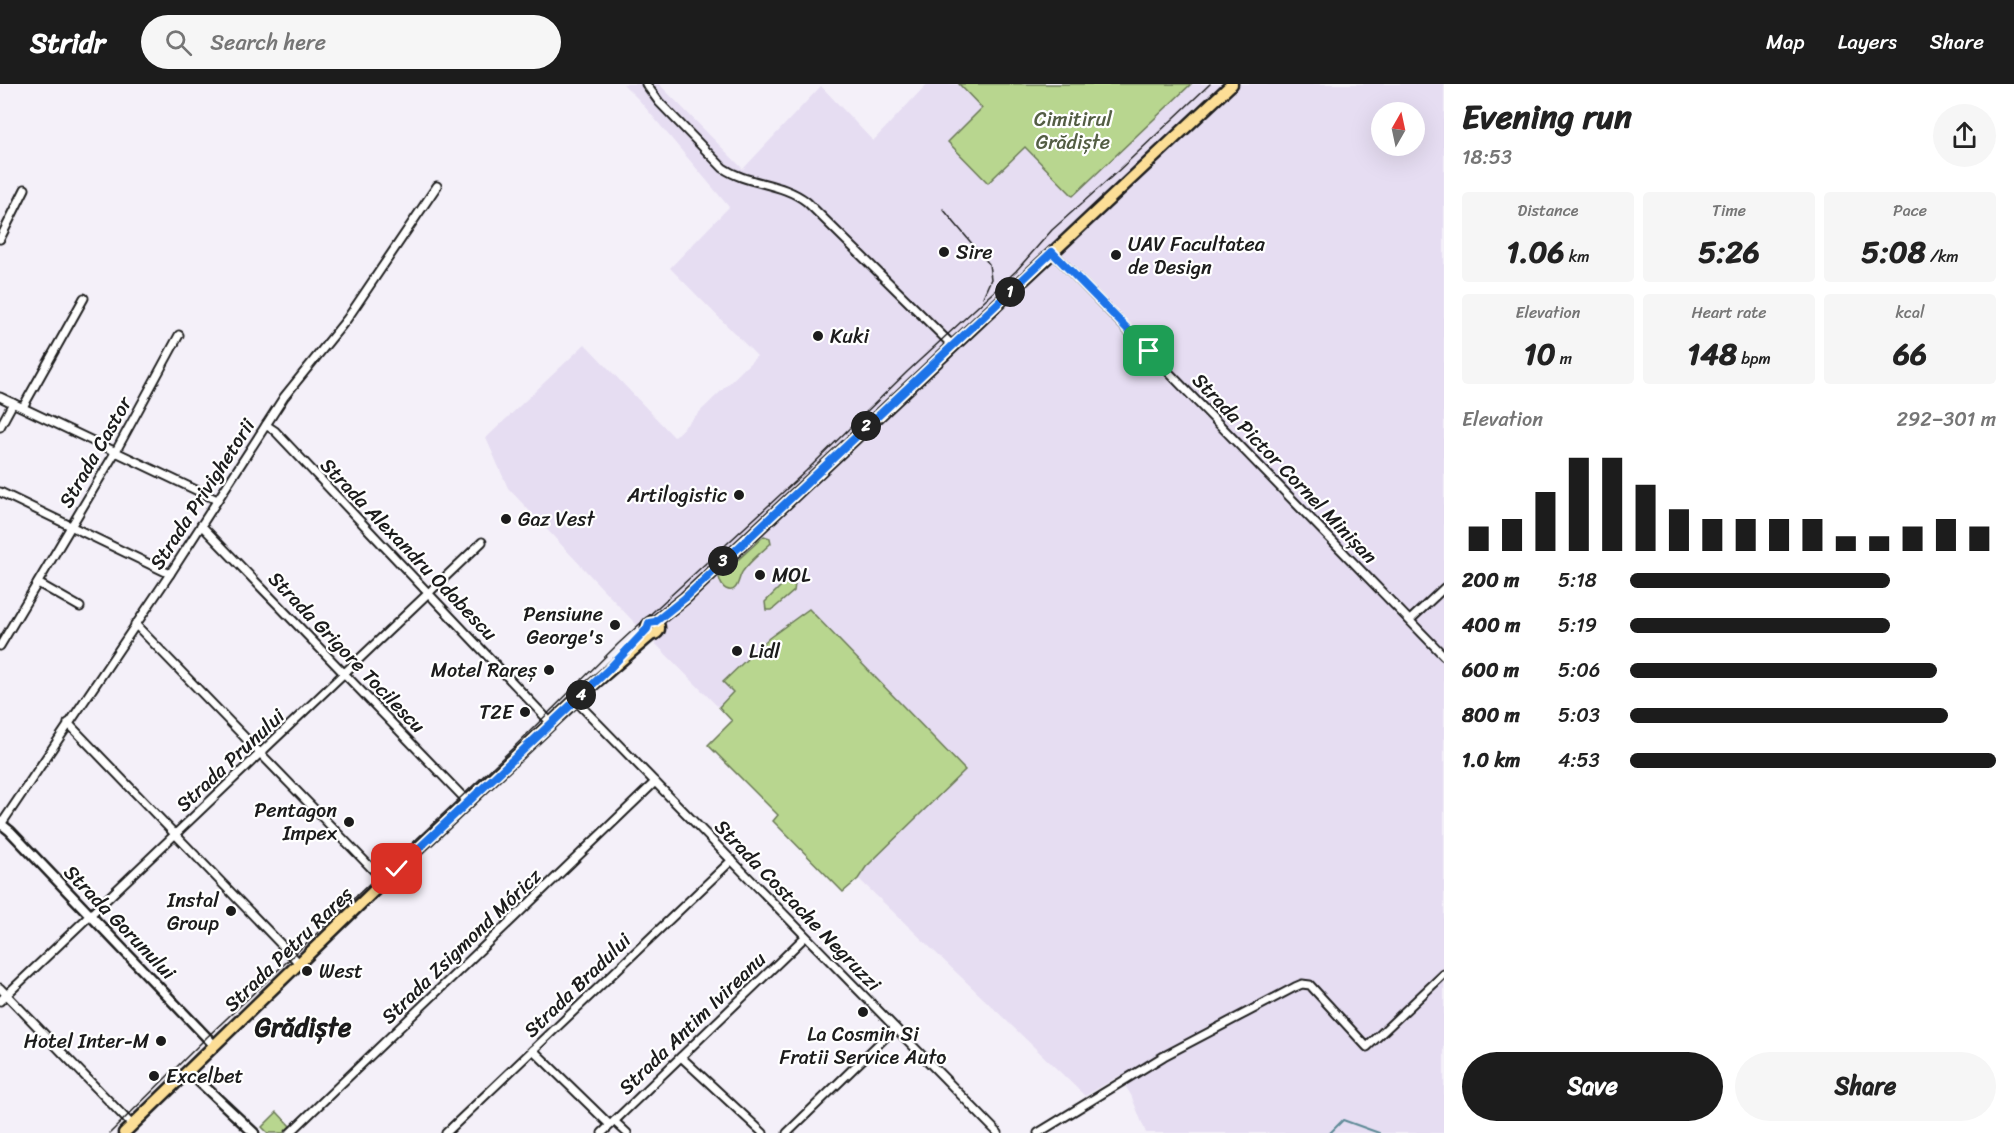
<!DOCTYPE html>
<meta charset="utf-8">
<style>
body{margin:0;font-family:Sriracha,sans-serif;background:#f6f6f6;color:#222;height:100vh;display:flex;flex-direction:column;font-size:22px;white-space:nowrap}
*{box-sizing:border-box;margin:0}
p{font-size:20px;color:#767676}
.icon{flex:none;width:33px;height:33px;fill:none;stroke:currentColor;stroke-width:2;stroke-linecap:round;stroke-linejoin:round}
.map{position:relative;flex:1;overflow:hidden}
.panel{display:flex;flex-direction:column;background:#fff;width:570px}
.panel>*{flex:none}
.needle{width:39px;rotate:9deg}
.buttons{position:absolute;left:1371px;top:18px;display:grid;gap:12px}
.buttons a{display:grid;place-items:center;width:54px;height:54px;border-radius:50%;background:#fff;box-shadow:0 6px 24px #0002;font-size:30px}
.pin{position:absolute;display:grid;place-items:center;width:51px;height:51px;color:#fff;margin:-26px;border-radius:12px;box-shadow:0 3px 9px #0006}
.km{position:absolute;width:30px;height:30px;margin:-15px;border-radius:50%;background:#222;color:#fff;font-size:16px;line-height:30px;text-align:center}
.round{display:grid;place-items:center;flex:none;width:63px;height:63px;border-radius:32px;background:#f6f6f6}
.summary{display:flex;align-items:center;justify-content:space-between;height:102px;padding:0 18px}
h1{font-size:33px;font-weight:700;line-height:45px}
.stats{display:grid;grid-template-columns:repeat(3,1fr);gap:9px;height:102px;padding:6px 18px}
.stats div{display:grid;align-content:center;border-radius:6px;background:#f6f6f6;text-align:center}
.stats b{font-size:30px;font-weight:700}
.stats small{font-size:16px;font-weight:400}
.stats p{font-size:16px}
.chart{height:168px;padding:12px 18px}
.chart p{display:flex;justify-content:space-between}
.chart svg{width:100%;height:108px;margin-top:6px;stroke:#1c1c1c;stroke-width:6}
.action{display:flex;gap:12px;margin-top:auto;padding:12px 18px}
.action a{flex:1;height:69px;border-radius:36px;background:#1c1c1c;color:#fff;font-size:24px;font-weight:700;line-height:69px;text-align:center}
.action a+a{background:#f6f6f6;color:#222}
ul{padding:0 18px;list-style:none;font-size:20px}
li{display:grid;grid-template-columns:96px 72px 1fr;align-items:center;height:45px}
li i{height:15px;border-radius:8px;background:#1c1c1c}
header{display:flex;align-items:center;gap:36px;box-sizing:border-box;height:84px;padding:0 30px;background:#1c1c1c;color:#fff}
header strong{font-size:28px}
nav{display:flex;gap:33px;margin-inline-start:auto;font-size:21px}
.search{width:420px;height:54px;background:#f6f6f6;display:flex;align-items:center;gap:15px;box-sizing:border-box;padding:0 21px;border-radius:33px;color:#767676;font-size:22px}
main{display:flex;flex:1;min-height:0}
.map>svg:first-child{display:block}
.built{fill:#e6ddf2;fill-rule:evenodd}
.green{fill:#b8d68f;stroke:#6a7956;stroke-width:1.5}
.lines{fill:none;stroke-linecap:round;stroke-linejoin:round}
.stream{stroke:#5c8995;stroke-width:2}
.minor-casing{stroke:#1c1c1c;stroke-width:11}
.tertiary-casing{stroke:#1c1c1c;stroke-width:13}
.primary-casing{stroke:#1c1c1c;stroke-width:15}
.minor{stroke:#fff;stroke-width:7}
.tertiary{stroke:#fff;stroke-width:8}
.primary{stroke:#fcde96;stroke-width:10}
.tram{stroke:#1c1c1c;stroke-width:1.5}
.route-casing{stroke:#fff;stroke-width:12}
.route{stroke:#1a73e8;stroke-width:8}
.poi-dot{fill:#1c1c1c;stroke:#fff;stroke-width:2}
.labels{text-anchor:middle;stroke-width:4.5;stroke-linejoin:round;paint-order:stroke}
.park-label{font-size:20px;fill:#535d44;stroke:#fff}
.poi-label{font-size:20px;fill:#1c1c1c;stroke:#fff;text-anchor:start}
.street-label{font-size:20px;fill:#1c1c1c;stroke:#fff}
.district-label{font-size:26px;font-weight:bold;fill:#1c1c1c;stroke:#fff}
</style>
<header>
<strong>Stridr</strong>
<div class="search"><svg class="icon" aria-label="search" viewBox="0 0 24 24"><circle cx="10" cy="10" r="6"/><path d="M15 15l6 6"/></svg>Search here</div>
<nav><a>Map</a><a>Layers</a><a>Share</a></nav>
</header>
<main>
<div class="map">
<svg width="1444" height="1049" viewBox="0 0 1444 1049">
<rect width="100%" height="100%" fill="#f4f0f9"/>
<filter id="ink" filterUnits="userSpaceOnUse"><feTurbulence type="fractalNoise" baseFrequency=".0167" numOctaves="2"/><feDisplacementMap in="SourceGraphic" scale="12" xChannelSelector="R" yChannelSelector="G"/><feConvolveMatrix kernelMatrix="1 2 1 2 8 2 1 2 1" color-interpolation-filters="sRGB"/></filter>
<g filter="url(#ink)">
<!-- built -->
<path class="built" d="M623,0H659L743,85L821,2L873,57L927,0H1444V1049H1146L1131,1011L1119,992L1085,1012L859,795L843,808L773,737L778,731L708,661L732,637L632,536L508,404L486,354L585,260L674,353L757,272L670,184L729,123L639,16ZM1382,28H1414V62H1382Z"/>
<!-- green -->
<g class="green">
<polygon points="959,0 1191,0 1073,112 1025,63 988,99 948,58 982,24"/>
<path d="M764,452L770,454L771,459C762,468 750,477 743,487C738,492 739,511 726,505C722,503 720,498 719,493Z"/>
<polygon points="785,498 793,498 795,500 794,507 772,526 766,526 765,518"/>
<polygon points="809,525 965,686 866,783 858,795 843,808 773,737 778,731 708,661 732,637 719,623 733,608 723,598 769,554"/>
<polygon points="277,1028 290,1042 283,1049 268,1049 262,1043"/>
</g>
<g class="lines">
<!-- stream -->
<polyline class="stream" points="1330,1049 1343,1036 1379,1049"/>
<defs>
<g id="minor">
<path d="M646,0L659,18L723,84C748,101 782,98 807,118L952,261"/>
<polyline points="0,155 25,105"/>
<polyline points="1052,168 1444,572"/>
<polyline points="0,313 217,416"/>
<polyline points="23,323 84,214"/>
<polyline points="266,341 275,347 551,639"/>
<polyline points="0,343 13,319"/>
<polyline points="0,408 170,490"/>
<polyline points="201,441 468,718"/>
<polyline points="38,499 80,523"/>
<polyline points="1410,536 1444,504"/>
<polyline points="135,540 384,797"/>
<polyline points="0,562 116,367 179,251"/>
<polyline points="575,616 998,1049"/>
<polyline points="68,639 299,879"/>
<polyline points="0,742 170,490 284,313 347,235 437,102"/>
<polyline points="0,904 132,1041"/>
<polyline points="0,917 482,458"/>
<polyline points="533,966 610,1041"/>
<polyline points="681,973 763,1049"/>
<polyline points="614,1037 627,1049"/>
<polyline points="290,1049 655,698"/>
<polyline points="446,1049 732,776"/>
<polyline points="602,1049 805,853"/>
<polyline points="787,1049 895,944"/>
<polyline points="1038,1049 1164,972 1295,903 1302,900 1310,901 1367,963 1444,890"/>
</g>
<g id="tertiary">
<polyline points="0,739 10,747 214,961"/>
<polyline points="188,987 254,1049"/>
</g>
<g id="primary">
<circle cx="653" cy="544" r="6"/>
<polyline points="655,538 685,514 1232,0"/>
<polyline points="124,1049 384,797 582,610 652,550"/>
</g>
</defs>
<!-- minor casing -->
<use href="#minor" class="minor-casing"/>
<!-- tertiary casing -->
<use href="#tertiary" class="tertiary-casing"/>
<!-- primary casing -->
<use href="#primary" class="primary-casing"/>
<!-- minor -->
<use href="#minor" class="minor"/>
<!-- tertiary -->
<use href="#tertiary" class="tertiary"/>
<!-- primary -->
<use href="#primary" class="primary"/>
<!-- tram -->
<g class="tram">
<polyline points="943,125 989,180 991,195 983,213"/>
<polyline points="110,1049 207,953 513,664 618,560 806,387 907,288 1016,187 1052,146 1118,87 1210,0"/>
</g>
</g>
</g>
<g class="lines" filter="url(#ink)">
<defs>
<polyline id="route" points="397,785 609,585 647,545 649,539 655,538 685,514 1052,168 1149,267"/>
</defs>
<!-- route casing -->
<use href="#route" class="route-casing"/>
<!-- route -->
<use href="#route" class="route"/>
</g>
<!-- markers -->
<g class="poi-dot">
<circle cx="944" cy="168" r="6"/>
<circle cx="1116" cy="171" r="6"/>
<circle cx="818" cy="252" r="6"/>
<circle cx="739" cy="411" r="6"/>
<circle cx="506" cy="435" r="6"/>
<circle cx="760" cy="491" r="6"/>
<circle cx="615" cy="541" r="6"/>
<circle cx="737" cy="567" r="6"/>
<circle cx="549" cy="586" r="6"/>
<circle cx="525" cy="628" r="6"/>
<circle cx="349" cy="738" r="6"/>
<circle cx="231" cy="827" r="6"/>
<circle cx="307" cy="887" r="6"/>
<circle cx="863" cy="928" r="6"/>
<circle cx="161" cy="957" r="6"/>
<circle cx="154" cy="992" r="6"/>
</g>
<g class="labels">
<!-- park labels -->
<g class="park-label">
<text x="1073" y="42">Cimitirul<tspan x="1073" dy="23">Grădiște</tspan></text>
</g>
<!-- poi labels -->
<g class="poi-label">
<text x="1128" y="167">UAV Facultatea<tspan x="1128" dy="23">de Design</tspan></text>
<text x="956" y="175">Sire</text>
<text x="830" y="259">Kuki</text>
<text x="727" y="418" text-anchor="end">Artilogistic</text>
<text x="518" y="442">Gaz Vest</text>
<text x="772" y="498">MOL</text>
<text x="603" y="537" text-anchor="end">Pensiune<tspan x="603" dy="23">George's</tspan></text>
<text x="749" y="574">Lidl</text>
<text x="537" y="593" text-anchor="end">Motel Rareș</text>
<text x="513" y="635" text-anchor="end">T2E</text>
<text x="337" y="733" text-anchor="end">Pentagon<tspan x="337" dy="23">Impex</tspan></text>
<text x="219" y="823" text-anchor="end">Instal<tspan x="219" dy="23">Group</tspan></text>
<text x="319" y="894">West</text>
<text x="863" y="957" text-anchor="middle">La Cosmin Si<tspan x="863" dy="23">Fratii Service Auto</tspan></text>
<text x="149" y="964" text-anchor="end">Hotel Inter-M</text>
<text x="166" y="999">Excelbet</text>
</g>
<!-- street labels -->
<g class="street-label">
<text transform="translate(95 368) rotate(-60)" y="7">Strada Castor</text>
<text transform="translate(1285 384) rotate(46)" y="7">Strada Pictor Cornel Minișan</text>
<text transform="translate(202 410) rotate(-57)" y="7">Strada Privighetorii</text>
<text transform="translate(409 465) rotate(46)" y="7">Strada Alexandru Odobescu</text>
<text transform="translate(347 568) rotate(46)" y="7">Strada Grigore Tocilescu</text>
<text transform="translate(230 676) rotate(-43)" y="7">Strada Prunului</text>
<text transform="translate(798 821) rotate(46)" y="7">Strada Costache Negruzzi</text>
<text transform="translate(120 838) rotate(46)" y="7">Strada Gorunului</text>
<text transform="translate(461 862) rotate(-44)" y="7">Strada Zsigmond Móricz</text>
<text transform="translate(288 865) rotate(-44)" y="7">Strada Petru Rareș</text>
<text transform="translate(577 901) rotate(-44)" y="7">Strada Bradului</text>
<text transform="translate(692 939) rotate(-44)" y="7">Strada Antim Ivireanu</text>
</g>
<!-- district labels -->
<g class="district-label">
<text x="303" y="952">Grădiște</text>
</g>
</g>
</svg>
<div class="buttons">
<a><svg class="needle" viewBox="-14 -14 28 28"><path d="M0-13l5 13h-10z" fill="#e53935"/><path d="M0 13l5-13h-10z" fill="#767676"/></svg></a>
</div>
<div class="pin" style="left:1149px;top:267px;background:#1e9e55"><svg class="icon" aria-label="arrive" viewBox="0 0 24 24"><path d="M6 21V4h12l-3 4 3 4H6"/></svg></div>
<div class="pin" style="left:397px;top:785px;background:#d93025"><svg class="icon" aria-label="check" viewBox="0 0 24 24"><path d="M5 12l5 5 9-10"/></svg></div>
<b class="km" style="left:1010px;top:208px">1</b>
<b class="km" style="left:866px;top:342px">2</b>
<b class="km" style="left:723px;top:477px">3</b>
<b class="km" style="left:581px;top:611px">4</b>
</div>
<section class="panel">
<div class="summary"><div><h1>Evening run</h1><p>18:53</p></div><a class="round"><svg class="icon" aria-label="share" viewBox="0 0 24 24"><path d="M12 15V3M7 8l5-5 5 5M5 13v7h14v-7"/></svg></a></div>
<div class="stats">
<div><p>Distance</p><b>1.06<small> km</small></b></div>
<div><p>Time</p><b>5:26</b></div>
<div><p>Pace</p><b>5:08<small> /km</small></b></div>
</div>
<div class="stats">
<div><p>Elevation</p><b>10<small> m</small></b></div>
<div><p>Heart rate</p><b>148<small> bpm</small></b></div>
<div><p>kcal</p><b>66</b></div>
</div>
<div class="chart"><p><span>Elevation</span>292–301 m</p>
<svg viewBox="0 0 160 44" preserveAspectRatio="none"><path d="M5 44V34M15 44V31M25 44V20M35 44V6M45 44V6M55 44V17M65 44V27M75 44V31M85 44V31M95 44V31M105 44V31M115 44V38M125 44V38M135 44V34M145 44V31M155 44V34"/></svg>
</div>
<ul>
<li><b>200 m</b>5:18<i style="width:71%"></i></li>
<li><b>400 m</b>5:19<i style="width:71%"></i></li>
<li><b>600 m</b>5:06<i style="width:84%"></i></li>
<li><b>800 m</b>5:03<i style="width:87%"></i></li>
<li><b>1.0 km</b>4:53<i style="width:100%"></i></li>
</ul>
<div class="action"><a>Save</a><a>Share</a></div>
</section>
</main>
